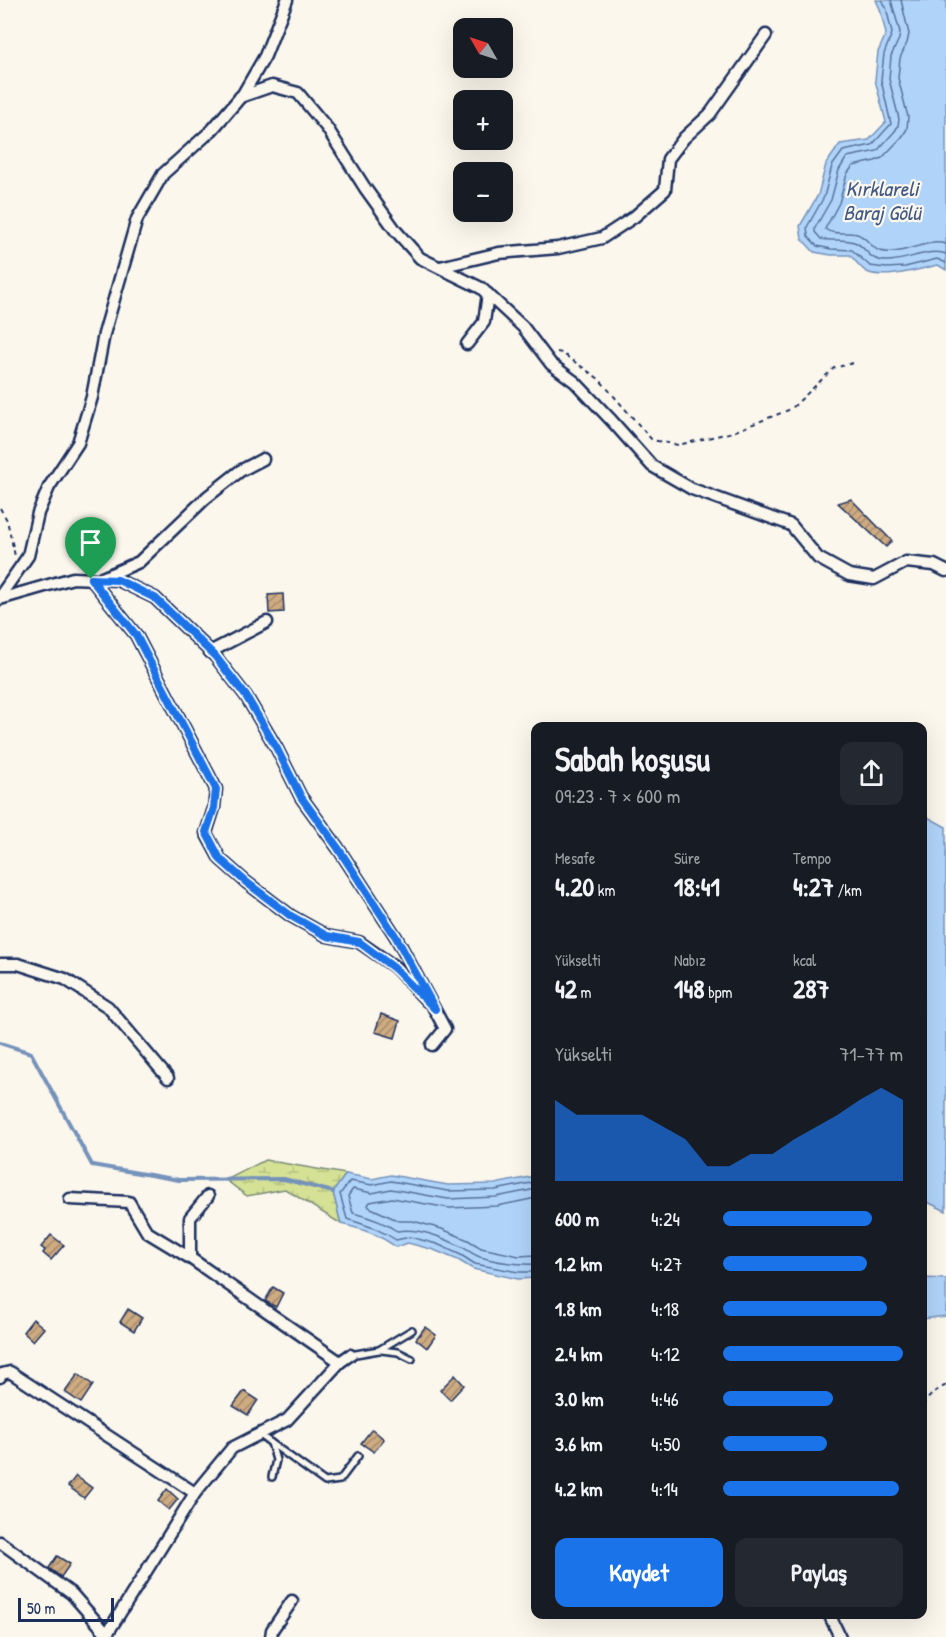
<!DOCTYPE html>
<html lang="tr">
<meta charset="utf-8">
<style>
body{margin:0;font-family:"Patrick Hand",sans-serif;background:#242831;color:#f1f3f6;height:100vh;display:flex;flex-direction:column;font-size:22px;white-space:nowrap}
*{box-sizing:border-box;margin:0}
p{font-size:20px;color:#9ea1a6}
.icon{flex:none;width:33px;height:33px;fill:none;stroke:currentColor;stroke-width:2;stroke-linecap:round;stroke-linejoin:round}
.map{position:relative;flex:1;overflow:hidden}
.sheet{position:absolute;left:531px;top:722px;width:396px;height:897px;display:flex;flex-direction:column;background:#171b24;border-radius:12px;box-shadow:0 6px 24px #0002}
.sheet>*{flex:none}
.needle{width:39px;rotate:309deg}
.fabs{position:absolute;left:453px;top:18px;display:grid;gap:12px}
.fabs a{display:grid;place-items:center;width:60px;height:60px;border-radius:12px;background:#171b24;box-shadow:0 6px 24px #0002;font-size:30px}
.scale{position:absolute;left:18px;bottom:15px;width:96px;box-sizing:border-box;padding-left:6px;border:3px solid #1b2f5e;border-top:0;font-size:16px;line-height:21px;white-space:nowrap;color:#1b2f5e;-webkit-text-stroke:4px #fbf7ec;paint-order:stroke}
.pin{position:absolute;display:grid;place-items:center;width:51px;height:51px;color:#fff;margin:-62px -26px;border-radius:50% 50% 50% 0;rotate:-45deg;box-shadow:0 0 6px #0007}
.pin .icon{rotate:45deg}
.round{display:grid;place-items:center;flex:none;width:63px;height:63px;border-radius:12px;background:#242831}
.summary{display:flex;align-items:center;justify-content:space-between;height:102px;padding:0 24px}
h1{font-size:33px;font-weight:700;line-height:45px}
.stats{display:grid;grid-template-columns:repeat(3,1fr);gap:9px;height:102px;padding:6px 24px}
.stats div{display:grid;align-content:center}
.stats b{font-size:26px;font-weight:700}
.stats small{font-size:16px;font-weight:400}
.stats p{font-size:16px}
.chart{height:168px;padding:12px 24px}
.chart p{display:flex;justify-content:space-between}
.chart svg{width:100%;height:108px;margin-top:6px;fill:#1a73e8;opacity:.7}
.cta{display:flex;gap:12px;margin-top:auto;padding:12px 24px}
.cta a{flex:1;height:69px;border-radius:12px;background:#1a73e8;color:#fff;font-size:24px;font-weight:700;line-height:69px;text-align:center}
.cta a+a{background:#242831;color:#f1f3f6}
ul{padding:0 24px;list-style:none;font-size:20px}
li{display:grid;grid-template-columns:96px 72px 1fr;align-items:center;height:45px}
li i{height:15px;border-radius:8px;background:#1a73e8}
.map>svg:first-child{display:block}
.wetland{fill:url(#wetland-marsh);stroke:#788879;stroke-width:1.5}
.water{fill:#b0d4f9;stroke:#7492bb;stroke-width:1.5}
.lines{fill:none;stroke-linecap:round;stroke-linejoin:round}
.shore{stroke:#57719c;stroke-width:1.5}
.stream{stroke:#7492bb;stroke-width:4}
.building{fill:url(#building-hatch);stroke:#1b2f5e;stroke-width:1.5}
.service-casing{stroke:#1b2f5e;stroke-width:10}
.minor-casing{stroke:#1b2f5e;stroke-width:15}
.path{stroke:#1b2f5e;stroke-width:2;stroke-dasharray:4.5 4.5;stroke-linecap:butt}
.service{stroke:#fbf7ec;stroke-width:5}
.minor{stroke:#fbf7ec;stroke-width:10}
.route-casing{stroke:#fff;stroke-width:12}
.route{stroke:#1a73e8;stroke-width:8}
.labels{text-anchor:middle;stroke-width:4.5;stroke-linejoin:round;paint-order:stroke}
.water-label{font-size:21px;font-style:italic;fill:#405885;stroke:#fbf7ec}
</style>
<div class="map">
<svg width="946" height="1637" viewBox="0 0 946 1637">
<defs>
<pattern id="wetland-marsh" width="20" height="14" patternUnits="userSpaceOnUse" patternTransform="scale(1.5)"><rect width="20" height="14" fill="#d5e194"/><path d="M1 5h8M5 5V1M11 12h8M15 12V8" fill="none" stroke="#b6c182"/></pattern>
<pattern id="building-hatch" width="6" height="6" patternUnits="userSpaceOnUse" patternTransform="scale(1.5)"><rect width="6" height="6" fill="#ceab81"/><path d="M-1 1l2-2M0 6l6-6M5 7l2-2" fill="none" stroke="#a68c6d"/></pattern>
</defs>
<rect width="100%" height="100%" fill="#fbf7ec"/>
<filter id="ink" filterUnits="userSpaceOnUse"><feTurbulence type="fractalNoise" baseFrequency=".0167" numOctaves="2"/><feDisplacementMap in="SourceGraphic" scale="12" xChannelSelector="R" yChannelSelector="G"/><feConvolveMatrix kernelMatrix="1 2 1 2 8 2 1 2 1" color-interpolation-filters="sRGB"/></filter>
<g filter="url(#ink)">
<!-- wetland -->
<polygon class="wetland" points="265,1160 346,1174 333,1192 341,1224 285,1189 247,1196 226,1180"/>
<!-- water -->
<g class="water">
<path d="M876,0H946V270L938,265C920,269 884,280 867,272C861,269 855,260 850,255H831L814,252L802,239L800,226L818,195L826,164L840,144L869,140L886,122L875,80L878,52L886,34L880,9Z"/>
<polygon points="922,814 946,827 946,1211 923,1200"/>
<path d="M346,1174L372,1179L391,1175L448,1185L495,1184L535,1176V1278L518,1279L473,1269L458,1260L434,1250L408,1243L396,1247C378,1234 362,1229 341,1224L333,1192Z"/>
<polygon points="922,1278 946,1279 946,1316 923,1319"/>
</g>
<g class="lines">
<!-- shore -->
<g class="shore">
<polyline points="882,0 886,7 892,33 884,54 881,80 891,124 872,145 843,151 832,166 824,197 807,227 808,236 817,246 831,249 852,250 870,266 886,268 905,267 937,259 946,263"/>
<path d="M891,0L900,32L899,39L891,56L889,79L899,119L898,126L895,131L877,151L847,157L839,170L831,200L815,228V232L821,239C832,241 844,239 854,242C868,247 866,260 886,261C904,262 931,247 946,254"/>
<path d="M901,0L909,34L907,43L900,58L898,78L908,117L907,129L902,137L882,158L875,161L853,166L847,174L839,203L825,229C834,236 847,231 857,234C867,237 871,248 880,251C902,257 924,238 946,244"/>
<path d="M536,1182L495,1190L448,1191L391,1181L372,1185L350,1181L340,1194L347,1219C365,1225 380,1229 396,1240L410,1237L437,1244L461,1255L475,1264L518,1272H536"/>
<path d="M536,1189L496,1197L448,1199L391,1189L372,1193L353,1189L348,1196L353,1213C369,1217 384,1222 397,1231C419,1227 444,1238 464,1248C469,1251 474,1255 480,1257C498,1262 517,1265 536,1264"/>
<polyline points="536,1198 497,1206 449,1208 392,1198 370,1202 368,1205 369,1207 399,1221 413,1221 442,1229 468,1240 481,1248 519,1256 536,1255"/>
</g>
<!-- stream -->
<polyline class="stream" points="0,1043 31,1053 92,1165 179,1180 284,1179 333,1192"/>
</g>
<!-- building -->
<g class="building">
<polygon points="851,499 892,541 886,547 838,503"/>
<polygon points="283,594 284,612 269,613 268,595"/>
<polygon points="381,1014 400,1021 395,1038 375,1032"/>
<polygon points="51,1235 64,1245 51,1260 43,1253 45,1250 41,1247"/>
<polygon points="273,1287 283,1293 276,1307 265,1301"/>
<polygon points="128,1309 142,1318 134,1331 120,1322"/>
<polygon points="33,1319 44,1328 33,1341 23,1332"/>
<polygon points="425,1327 436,1335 427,1348 416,1339"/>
<polygon points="78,1374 93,1385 81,1403 65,1392"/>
<polygon points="455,1375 464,1385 450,1400 440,1390"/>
<polygon points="244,1391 258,1400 248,1415 233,1406"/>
<polygon points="372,1429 384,1439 374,1452 361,1443"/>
<polygon points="76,1476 92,1488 84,1498 68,1486"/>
<polygon points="167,1489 178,1499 169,1510 158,1501"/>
<polygon points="57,1556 70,1564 61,1577 49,1568"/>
</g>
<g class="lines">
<defs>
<g id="service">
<polyline points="381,1350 398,1352 412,1359"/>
<polyline points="350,1355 379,1350 412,1330"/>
<polyline points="260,1435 325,1482 340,1480 358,1456"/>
<polyline points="271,1443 276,1460 272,1477"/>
</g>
<g id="minor">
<polyline points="240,97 272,86 298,93 327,128 365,188 396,231 420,258 481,288 523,327 551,364 575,382 612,421 652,466 692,489 791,525 818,558 849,575 874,579 906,562 934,565 946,571"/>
<polyline points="440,267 499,253 558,248 602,238 634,217 665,190 668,159 684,138 710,114 766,35"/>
<polyline points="467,344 484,322 488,294"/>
<polyline points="102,578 139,562 207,497 240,471 263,459"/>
<polyline points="91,579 136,635 216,789 214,808 206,833 220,859 246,882 291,916 327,936 359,942 395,967 427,1001"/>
<polyline points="0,596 28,556 38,513 49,487 78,443 92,397 104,334 137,219 163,174 212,130 243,94 265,56 287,0"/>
<polyline points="0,599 73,578 118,580 155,598 215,656 246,696 277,749 301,797 338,848 396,937 445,1029 432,1045"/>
<polyline points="210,652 267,622"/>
<polyline points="0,964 18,964 65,979 108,1007 168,1078"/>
<polyline points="70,1199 129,1202 147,1232 190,1258 340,1362"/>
<polyline points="190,1258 190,1218 208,1196"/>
<polyline points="0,1377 2,1374 10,1372 195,1493"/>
<polyline points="0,1542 72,1594 107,1634 107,1637"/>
<polyline points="829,1614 840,1637"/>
<polyline points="107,1634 195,1493 232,1448 287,1420 340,1362 350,1355"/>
<polyline points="271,1637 272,1630 292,1601"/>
</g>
</defs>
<!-- service casing -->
<use href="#service" class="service-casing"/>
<!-- minor casing -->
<use href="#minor" class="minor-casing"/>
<!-- path -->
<g class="path">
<polyline points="557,352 562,353 599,379 652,440 678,445 733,432 791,409 834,368 853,363"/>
<polyline points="0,508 7,520 15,556"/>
<polyline points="922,1405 934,1392 946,1385"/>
</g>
<!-- service -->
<use href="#service" class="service"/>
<!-- minor -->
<use href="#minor" class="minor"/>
</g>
</g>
<g class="lines" filter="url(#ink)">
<defs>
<polygon id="route" points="91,579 118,580 155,598 215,656 246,696 277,749 301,797 338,848 396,937 435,1009 394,968 359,942 327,936 291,916 246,882 220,859 206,832 214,808 216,789 136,635"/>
</defs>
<!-- route casing -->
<use href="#route" class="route-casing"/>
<!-- route -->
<use href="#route" class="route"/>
</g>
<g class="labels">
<!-- water labels -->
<g class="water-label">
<text x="882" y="196">Kırklareli<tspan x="882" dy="24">Baraj Gölü</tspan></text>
</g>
</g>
</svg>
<div class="fabs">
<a><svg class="needle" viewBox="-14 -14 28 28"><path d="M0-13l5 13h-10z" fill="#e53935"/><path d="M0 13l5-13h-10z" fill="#9ea1a6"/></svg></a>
<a>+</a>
<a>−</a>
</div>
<div class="scale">50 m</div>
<div class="pin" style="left:91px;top:579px;background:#1e9e55"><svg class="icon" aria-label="arrive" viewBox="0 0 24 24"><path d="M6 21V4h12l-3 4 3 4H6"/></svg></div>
<section class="sheet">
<div class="summary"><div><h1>Sabah koşusu</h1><p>09:23 · 7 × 600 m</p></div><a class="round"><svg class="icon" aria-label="share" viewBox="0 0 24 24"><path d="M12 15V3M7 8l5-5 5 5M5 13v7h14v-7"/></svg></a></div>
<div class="stats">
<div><p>Mesafe</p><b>4.20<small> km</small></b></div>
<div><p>Süre</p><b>18:41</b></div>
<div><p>Tempo</p><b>4:27<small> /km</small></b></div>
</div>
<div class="stats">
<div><p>Yükselti</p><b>42<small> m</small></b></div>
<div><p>Nabız</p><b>148<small> bpm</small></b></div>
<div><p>kcal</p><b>287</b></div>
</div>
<div class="chart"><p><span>Yükselti</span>71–77 m</p>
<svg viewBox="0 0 160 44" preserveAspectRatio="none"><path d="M0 44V11L10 17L20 17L30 17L40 17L50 22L60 27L70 38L80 38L90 33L100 33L110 27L120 22L130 17L140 11L150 6L160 11V44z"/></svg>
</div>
<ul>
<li><b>600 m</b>4:24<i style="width:83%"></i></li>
<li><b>1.2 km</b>4:27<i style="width:80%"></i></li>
<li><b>1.8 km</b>4:18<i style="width:91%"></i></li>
<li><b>2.4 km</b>4:12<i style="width:100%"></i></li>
<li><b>3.0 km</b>4:46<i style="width:61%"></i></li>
<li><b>3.6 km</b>4:50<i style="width:58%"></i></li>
<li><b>4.2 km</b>4:14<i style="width:98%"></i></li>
</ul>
<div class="cta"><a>Kaydet</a><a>Paylaş</a></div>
</section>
</div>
